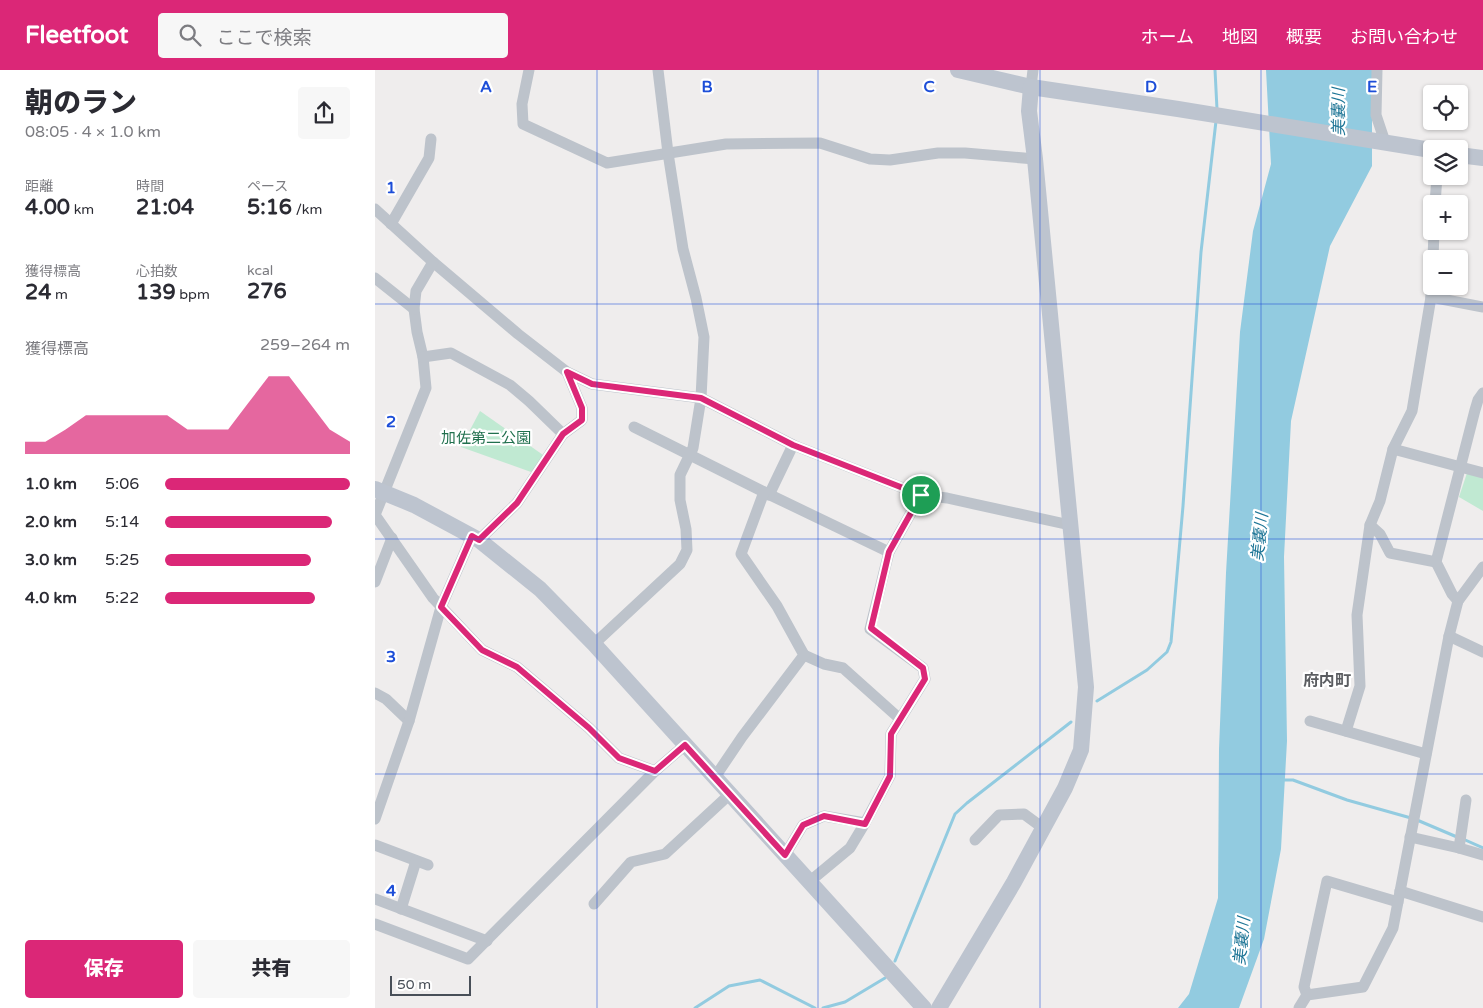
<!DOCTYPE html>
<html lang="ja">
<meta charset="utf-8">
<style>
body{margin:0;font-family:"Varela Round","Noto Sans JP",sans-serif;background:#f7f7f7;color:#2b2b33;height:100vh;display:flex;flex-direction:column;font-size:19px;white-space:nowrap}
*{box-sizing:border-box;margin:0}
p{font-size:16px;color:#7c7c81}
.icon{flex:none;width:28px;height:28px;fill:none;stroke:currentColor;stroke-width:2;stroke-linecap:round;stroke-linejoin:round}
.map{position:relative;flex:1;overflow:hidden}
.side{display:flex;flex-direction:column;background:#fff;width:375px}
.side>*{flex:none}
.buttons{position:absolute;left:1048px;top:15px;display:grid;gap:10px}
.buttons a{display:grid;place-items:center;width:45px;height:45px;border-radius:5px;background:#fff;box-shadow:0 1px 4px #0004;font-size:25px}
.scale{position:absolute;left:15px;bottom:12px;width:81px;box-sizing:border-box;padding-left:5px;border:2px solid #484f58;border-top:0;font-size:14px;line-height:18px;white-space:nowrap;color:#484f58;-webkit-text-stroke:4px #fff;paint-order:stroke}
.pin{position:absolute;display:grid;place-items:center;width:42px;height:42px;color:#fff;margin:-21px;border:2px solid #fff;border-radius:50%;box-shadow:0 1px 5px #0007}
.round{display:grid;place-items:center;flex:none;width:52px;height:52px;border-radius:5px;background:#f7f7f7}
.summary{display:flex;align-items:center;justify-content:space-between;height:85px;padding:0 25px}
h1{font-size:28px;font-weight:800;line-height:38px}
.metrics{display:grid;grid-template-columns:repeat(3,1fr);gap:8px;height:85px;padding:5px 25px}
.metrics div{display:grid;align-content:center}
.metrics b{font-size:21px;font-weight:800}
.metrics small{font-size:14px;font-weight:400}
.metrics p{font-size:14px}
.chart{height:140px;padding:10px 25px}
.chart p{display:flex;justify-content:space-between}
.chart svg{width:100%;height:90px;margin-top:5px;fill:#db2777;opacity:.7}
.button{display:flex;gap:10px;margin-top:auto;padding:10px 25px}
.button a{flex:1;height:58px;border-radius:5px;background:#db2777;color:#fff;font-size:20px;font-weight:800;line-height:58px;text-align:center}
.button a+a{background:#f7f7f7;color:#2b2b33}
ul{padding:0 25px;list-style:none;font-size:16px}
li{display:grid;grid-template-columns:80px 60px 1fr;align-items:center;height:38px}
li i{height:12px;border-radius:6px;background:#db2777}
header{display:flex;align-items:center;gap:30px;box-sizing:border-box;height:70px;padding:0 25px;background:#db2777;color:#fff}
header strong{font-size:24px}
nav{display:flex;gap:28px;margin-inline-start:auto;font-size:18px}
.search{width:350px;height:45px;background:#f7f7f7;display:flex;align-items:center;gap:12px;box-sizing:border-box;padding:0 18px;border-radius:5px;color:#7c7c81;font-size:19px}
main{display:flex;flex:1;min-height:0}
.map>svg:first-child{display:block}
.green{fill:#c0e9d2}
.water{fill:#92cbe0}
.lines{fill:none;stroke-linecap:round;stroke-linejoin:round}
.stream{stroke:#92cbe0;stroke-width:3}
.street{stroke:#bdc3cb;stroke-width:11}
.secondary{stroke:#bdc4cf;stroke-width:16}
.route-casing{stroke:#fff;stroke-width:10}
.route{stroke:#db2777;stroke-width:6}
.grid{fill:none;stroke:#1d4ed8;stroke-width:1;stroke-opacity:0.55}
.labels{text-anchor:middle;stroke-width:4.5;stroke-linejoin:round;paint-order:stroke}
.park-label{font-size:15px;fill:#21704e;stroke:#fff}
.water-label{font-size:16px;font-style:italic;fill:#1d7596;stroke:#fff}
.neighbourhood-label{font-size:16px;font-weight:bold;fill:#5b5d61;stroke:#fff}
.grid-label{font-size:16px;text-anchor:middle;font-weight:bold;fill:#1d4ed8;stroke:#fff;stroke-width:4.5;stroke-linejoin:round;paint-order:stroke}
</style>
<header>
<strong>Fleetfoot</strong>
<div class="search"><svg class="icon" aria-label="search" viewBox="0 0 24 24"><circle cx="10" cy="10" r="6"/><path d="M15 15l6 6"/></svg>ここで検索</div>
<nav><a>ホーム</a><a>地図</a><a>概要</a><a>お問い合わせ</a></nav>
</header>
<main>
<section class="side">
<div class="summary"><div><h1>朝のラン</h1><p>08:05 · 4 × 1.0 km</p></div><a class="round"><svg class="icon" aria-label="share" viewBox="0 0 24 24"><path d="M12 15V3M7 8l5-5 5 5M5 13v7h14v-7"/></svg></a></div>
<div class="metrics">
<div><p>距離</p><b>4.00<small> km</small></b></div>
<div><p>時間</p><b>21:04</b></div>
<div><p>ペース</p><b>5:16<small> /km</small></b></div>
</div>
<div class="metrics">
<div><p>獲得標高</p><b>24<small> m</small></b></div>
<div><p>心拍数</p><b>139<small> bpm</small></b></div>
<div><p>kcal</p><b>276</b></div>
</div>
<div class="chart"><p><span>獲得標高</span>259–264 m</p>
<svg viewBox="0 0 160 44" preserveAspectRatio="none"><path d="M0 44V38L10 38L20 32L30 25L40 25L50 25L60 25L70 25L80 32L90 32L100 32L110 19L120 6L130 6L140 19L150 32L160 38V44z"/></svg>
</div>
<ul>
<li><b>1.0 km</b>5:06<i style="width:100%"></i></li>
<li><b>2.0 km</b>5:14<i style="width:90%"></i></li>
<li><b>3.0 km</b>5:25<i style="width:79%"></i></li>
<li><b>4.0 km</b>5:22<i style="width:81%"></i></li>
</ul>
<div class="button"><a>保存</a><a>共有</a></div>
</section>
<div class="map">
<svg width="1108" height="938" viewBox="0 0 1108 938">
<rect width="100%" height="100%" fill="#efeded"/>
<!-- green -->
<g class="green">
<polygon points="105,341 171,387 156,402 86,377"/>
<polygon points="1092,403 1108,407 1108,441 1084,427"/>
</g>
<!-- water -->
<polygon class="water" points="891,0 997,0 997,96 955,176 916,351 909,487 912,671 906,779 889,869 864,938 803,938 814,924 843,828 844,679 851,503 865,262 878,161 896,94"/>
<g class="lines">
<!-- stream -->
<g class="stream">
<polyline points="840,0 842,39"/>
<polyline points="722,631 772,600 792,582 796,572 808,436 826,182 841,51"/>
<polyline points="906,710 918,710 972,730 1036,748"/>
<polyline points="1042,750 1082,767"/>
<polyline points="1088,769 1108,778"/>
<polyline points="520,891 580,744 592,733 696,652"/>
<polyline points="320,938 354,916 385,910 440,938"/>
<polyline points="448,938 470,932 510,908"/>
</g>
<!-- street -->
<g class="street">
<polyline points="154,0 147,34 148,54 232,93 351,74 445,73 495,89 515,90 563,83 590,83 660,89"/>
<polyline points="1002,0 1001,45 1010,72"/>
<polyline points="656,17 658,0"/>
<polyline points="1060,134 1062,106"/>
<polyline points="0,139 58,192 143,264 192,302 217,314 326,328 418,375 546,425 572,428 695,455"/>
<polyline points="16,154 54,88 56,69"/>
<polyline points="1058,189 1059,161"/>
<polyline points="58,192 41,221 39,239 42,262 48,287 51,318 0,445 58,528 107,580 142,597 214,658 244,688 280,701"/>
<polyline points="0,208 39,239"/>
<polyline points="1056,227 1108,237"/>
<polyline points="48,287 76,283 135,315 154,331 188,364"/>
<polyline points="259,357 389,422 514,482"/>
<polyline points="1018,379 1108,403"/>
<polyline points="394,425 418,375"/>
<polyline points="995,455 1005,464 1015,483 1061,492"/>
<polyline points="104,470 142,433 188,364 207,350 207,338 192,302"/>
<polyline points="0,512 17,468"/>
<polyline points="1083,531 1077,524 1061,492 1100,340 1103,330 1108,323"/>
<polyline points="1074,566 1108,582"/>
<polyline points="219,574 305,494 312,480 311,459 305,430 305,405 318,378 326,328 329,267 321,228 308,179 293,83 283,0"/>
<polyline points="429,585 449,594 468,598 525,649"/>
<polyline points="0,623 11,629 34,651"/>
<polyline points="935,651 1051,684"/>
<polyline points="971,661 985,616 982,545 995,455 1005,431 1018,379 1037,341 1056,227 1056,216"/>
<polyline points="340,707 367,667 429,585 402,536 366,484 389,422"/>
<polyline points="0,749 34,651 66,537 97,466"/>
<polyline points="1035,767 1084,778 1108,785"/>
<polyline points="600,770 624,745 649,744 668,758"/>
<polyline points="0,775 53,795"/>
<polyline points="1084,778 1091,730"/>
<polyline points="410,785 428,755 449,746 490,753"/>
<polyline points="434,812 475,778 490,753 515,706 516,664 550,609 548,598 495,559 514,482 546,425"/>
<polyline points="1025,821 1108,847"/>
<polyline points="0,829 112,871"/>
<polyline points="219,834 256,792 290,784 355,724"/>
<polyline points="26,839 41,791"/>
<polyline points="0,854 93,889 280,701 310,675"/>
<polyline points="932,925 929,917 952,811 1023,832"/>
<polyline points="924,938 932,925 988,917 1018,858 1074,566 1083,531 1108,497"/>
</g>
<!-- secondary -->
<g class="secondary">
<polyline points="583,0 656,17 803,39 1056,80"/>
<polyline points="1084,85 1108,88"/>
<polyline points="0,419 39,435 104,470 165,519 219,574 549,938"/>
<polyline points="564,938 639,812 690,718 706,680 711,617 660,89 654,41 656,17"/>
</g>
</g>
<g class="lines">
<defs>
<polygon id="route" points="192,302 217,314 326,328 418,375 546,425 514,482 496,558 548,598 550,609 516,664 515,706 490,754 449,746 428,755 410,785 310,675 280,701 244,688 214,658 142,597 107,580 66,537 97,466 104,470 142,433 188,364 207,350 207,338"/>
</defs>
<!-- route casing -->
<use href="#route" class="route-casing"/>
<!-- route -->
<use href="#route" class="route"/>
</g>
<!-- grid -->
<path class="grid" d="M222,0V938M443,0V938M665,0V938M886,0V938M0,234H1108M0,469H1108M0,704H1108"/>
<g class="labels">
<!-- park labels -->
<g class="park-label">
<text x="111" y="373">加佐第二公園</text>
</g>
<!-- water labels -->
<g class="water-label">
<text transform="translate(963 42) rotate(-90)" y="6">美嚢川</text>
<text transform="translate(884 467) rotate(-84)" y="6">美嚢川</text>
<text transform="translate(866 871) rotate(-84)" y="6">美嚢川</text>
</g>
<!-- neighbourhood labels -->
<g class="neighbourhood-label">
<text x="952" y="616">府内町</text>
</g>
</g>
<g class="grid-label">
<text x="111" y="22">A</text>
<text x="332" y="22">B</text>
<text x="554" y="22">C</text>
<text x="776" y="22">D</text>
<text x="997" y="22">E</text>
<text x="16" y="123">1</text>
<text x="16" y="357">2</text>
<text x="16" y="592">3</text>
<text x="16" y="826">4</text>
</g>
</svg>
<div class="buttons">
<a><svg class="icon" aria-label="locate" viewBox="0 0 24 24"><circle cx="12" cy="12" r="6"/><path d="M12 2v4M12 18v4M2 12h4M18 12h4"/></svg></a>
<a><svg class="icon" aria-label="layers" viewBox="0 0 24 24"><path d="M12 4l9 5-9 5-9-5zM3 14l9 5 9-5"/></svg></a>
<a>+</a>
<a>−</a>
</div>
<div class="scale">50 m</div>
<div class="pin" style="left:546px;top:425px;background:#1e9e55"><svg class="icon" aria-label="arrive" viewBox="0 0 24 24"><path d="M6 21V4h12l-3 4 3 4H6"/></svg></div>
</div>
</main>
